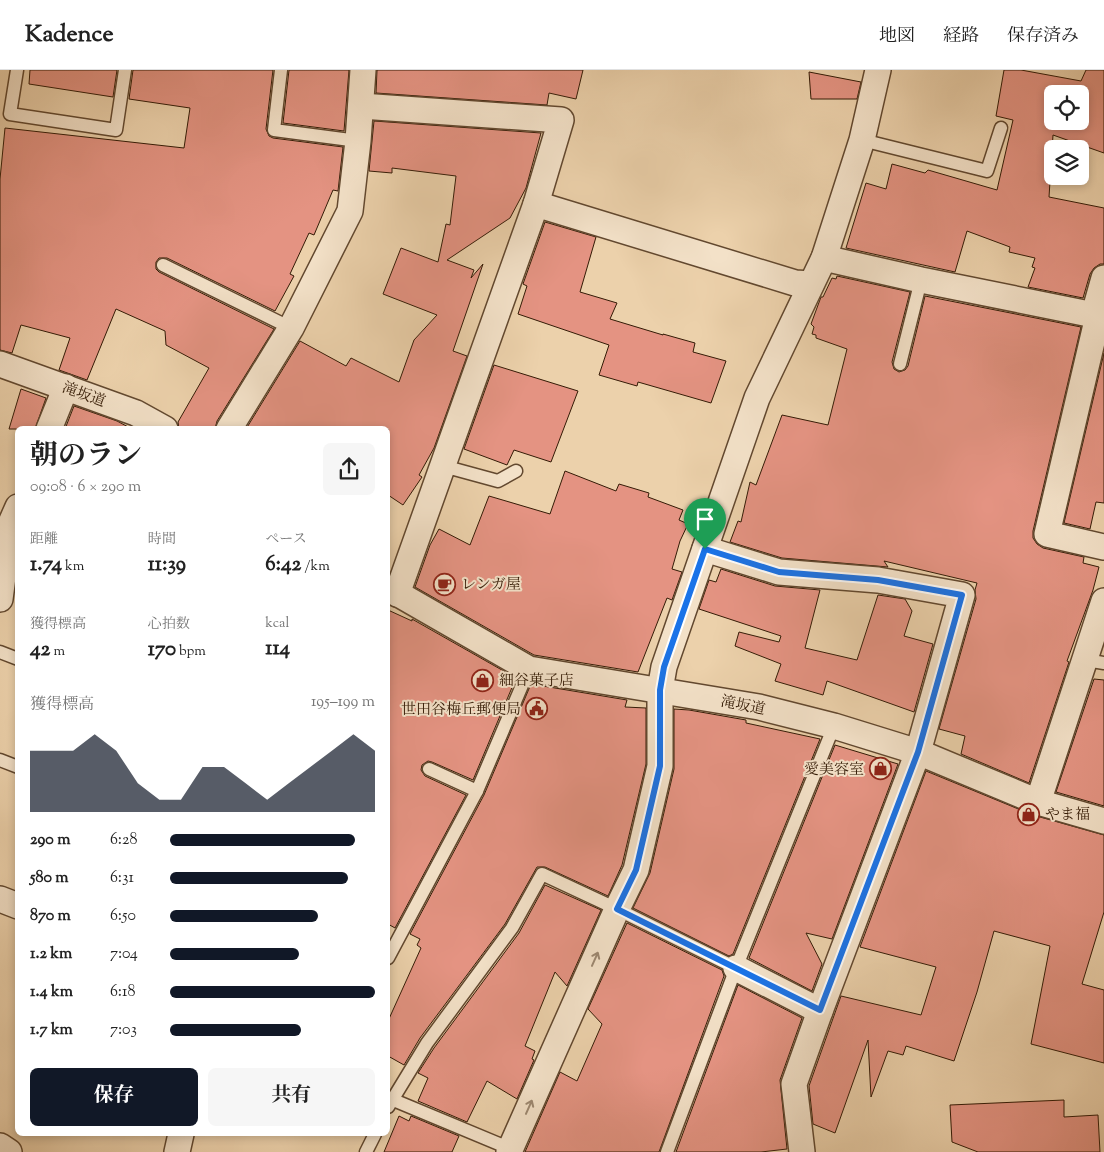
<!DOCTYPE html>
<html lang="ja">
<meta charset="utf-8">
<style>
body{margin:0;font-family:"Sorts Mill Goudy","Noto Serif JP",serif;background:#f6f6f6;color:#222;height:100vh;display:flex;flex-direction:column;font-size:19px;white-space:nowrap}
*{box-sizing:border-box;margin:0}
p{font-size:16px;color:#767676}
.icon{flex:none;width:28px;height:28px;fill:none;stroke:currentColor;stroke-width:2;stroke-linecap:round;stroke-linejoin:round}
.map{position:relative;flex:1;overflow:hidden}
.side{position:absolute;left:15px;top:356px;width:375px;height:710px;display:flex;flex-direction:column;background:#fff;border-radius:8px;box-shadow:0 2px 8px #0003}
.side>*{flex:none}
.buttons{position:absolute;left:1044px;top:15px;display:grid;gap:10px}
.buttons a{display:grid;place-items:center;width:45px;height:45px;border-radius:8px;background:#fff;box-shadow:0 2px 8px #0003;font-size:25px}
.pin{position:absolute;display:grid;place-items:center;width:42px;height:42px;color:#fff;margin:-51px -21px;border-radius:50% 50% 50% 0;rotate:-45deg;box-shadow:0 0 5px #0007}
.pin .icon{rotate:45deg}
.round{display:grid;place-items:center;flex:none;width:52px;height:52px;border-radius:8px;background:#f6f6f6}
.overview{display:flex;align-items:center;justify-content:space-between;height:85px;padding:0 15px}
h1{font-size:28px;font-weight:700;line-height:38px}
.stats{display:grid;grid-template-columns:repeat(3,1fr);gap:8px;height:85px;padding:5px 15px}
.stats div{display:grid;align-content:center}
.stats b{font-size:21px;font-weight:700}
.stats small{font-size:14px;font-weight:400}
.stats p{font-size:14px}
.chart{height:140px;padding:10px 15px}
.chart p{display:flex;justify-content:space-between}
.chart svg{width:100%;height:90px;margin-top:5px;fill:#111827;opacity:.7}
.button{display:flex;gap:10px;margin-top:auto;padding:10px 15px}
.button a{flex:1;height:58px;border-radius:8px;background:#111827;color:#fff;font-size:20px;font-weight:700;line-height:58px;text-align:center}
.button a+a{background:#f6f6f6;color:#222}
ul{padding:0 15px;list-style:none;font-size:16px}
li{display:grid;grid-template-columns:80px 60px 1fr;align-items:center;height:38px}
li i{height:12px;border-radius:6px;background:#111827}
header{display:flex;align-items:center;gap:30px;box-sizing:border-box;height:70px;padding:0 25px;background:#fff;border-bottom:1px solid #e0e0e0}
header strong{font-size:24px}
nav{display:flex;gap:28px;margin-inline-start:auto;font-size:18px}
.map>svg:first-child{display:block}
.building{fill:#e49382;stroke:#341b06;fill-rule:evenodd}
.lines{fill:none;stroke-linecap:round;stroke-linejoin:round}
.service-casing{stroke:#62482f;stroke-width:15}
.minor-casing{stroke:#62482f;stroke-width:28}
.service{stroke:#f3e1c8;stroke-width:12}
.minor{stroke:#f3e1c8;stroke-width:25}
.oneway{stroke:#9d8871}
.route-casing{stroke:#fff;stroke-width:10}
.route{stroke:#1a73e8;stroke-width:6}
.labels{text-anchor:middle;stroke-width:4;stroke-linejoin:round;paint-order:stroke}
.street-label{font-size:15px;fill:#341b06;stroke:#f3e1c8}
.poi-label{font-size:15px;fill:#341b06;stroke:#f3e1c8;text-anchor:start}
</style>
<header>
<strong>Kadence</strong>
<nav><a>地図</a><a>経路</a><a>保存済み</a></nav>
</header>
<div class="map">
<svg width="1104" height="1082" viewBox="0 0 1104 1082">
<rect width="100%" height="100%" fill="#ecd1ab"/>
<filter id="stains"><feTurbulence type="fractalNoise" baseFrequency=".004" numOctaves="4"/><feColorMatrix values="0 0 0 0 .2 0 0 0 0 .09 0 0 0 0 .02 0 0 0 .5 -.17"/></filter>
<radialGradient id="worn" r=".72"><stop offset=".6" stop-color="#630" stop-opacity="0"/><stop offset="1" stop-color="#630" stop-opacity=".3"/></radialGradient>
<!-- building -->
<g class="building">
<polygon points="30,0 117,0 113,27 29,14"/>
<polygon points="133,0 273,0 266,59 269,66 273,68 343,77 338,121 333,120 314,165 309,163 290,204 294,206 275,241 167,188 159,188 156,192 156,199 159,202 274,259 217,351 215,359 179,359 178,352 209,298 166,275 165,261 116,239 87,310 59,300 70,268 21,255 12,283 0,280 0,109 5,58 184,78 190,38 129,29"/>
<polygon points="289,0 349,0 344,61 283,53"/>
<polygon points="377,0 583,0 576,29 549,23 547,35 376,23"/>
<path d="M1004,0H1021L1081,11L1086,0H1104V83L1053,65L1049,127L1104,138V194H1100L1094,198L1090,204L1083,228L1028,217L1035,198L1032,197L1035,188L1009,182L1010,177L967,161L955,202L846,178L866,113L886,119L892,94L925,103L928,100L997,120L1013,50L996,46ZM1052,24H1080V51H1052Z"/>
<polygon points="809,2 861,12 857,29 811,29"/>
<polygon points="374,51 541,63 526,118 510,148 447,190 474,200 471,208 483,194 453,281 467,286 434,378 419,405 422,407 403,435 388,425 388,359 246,359 300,271 346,296 351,288 399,312 414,270 437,245 383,224 401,178 438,192 446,154 450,155 456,106 392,98 392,103 369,101"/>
<polygon points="545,152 596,167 580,222 617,233 610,249 663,265 663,264 695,273 693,282 726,291 711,333 638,312 637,316 599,305 609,275 518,244 527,216 523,214"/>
<polygon points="837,206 910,222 892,292 894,299 899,302 905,300 908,296 925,226 1081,257 1033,461 1033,468 1037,474 1043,478 1084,487 1083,493 1099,497 1093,520 1067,591 1069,592 1029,713 961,684 965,666 939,659 976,529 975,520 977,513 884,491 888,497 782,488 730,472 738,451 741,452 750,412 756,415 782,345 828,355 847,279 816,268 816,265 812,264 814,257 811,254 821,227 823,227 832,208 836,209"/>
<polygon points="1104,283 1104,433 1096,432 1090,459 1064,453"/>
<polygon points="494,295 578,321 551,392 514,380 507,395 464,379"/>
<polygon points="21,319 46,328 35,359 9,359"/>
<polygon points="74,336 117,351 132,359 65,359"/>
<polygon points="565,401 616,421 619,414 649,423 648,427 683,440 679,450 688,454 680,471 672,499 682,502 672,530 667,528 638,602 534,585 415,517 430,475 439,459 470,475 489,426 550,444"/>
<polygon points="721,499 775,516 820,520 805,578 857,590 878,525 905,529 912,541 904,566 933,574 914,642 827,611 823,625 775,611 781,594 735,576 739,562 779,572 781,566 699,539 709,510 716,512"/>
<polygon points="388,540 412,551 412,549 516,608 473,710 432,692 428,691 422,695 421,700 425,706 466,725 395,858 388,854"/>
<polygon points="1094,609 1104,610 1104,736 1056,722"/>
<polygon points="531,614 627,630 625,637 646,638 646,694 622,795 608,826 545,797 537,797 505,854 420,968 404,995 388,986 388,951 421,878 417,875 420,869 410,864 484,725"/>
<polygon points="674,639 689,640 746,650 746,653 820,669 733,884 729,886 633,838 650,803 674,699"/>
<polygon points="835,675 898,694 832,869 806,863 822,894 812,921 749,888"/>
<polygon points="926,701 1033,745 1104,765 1104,842 1082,914 1104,920 1104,993 1031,974 1050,876 994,861 977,922 954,991 906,976 903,985 888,981 871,1027 868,970 835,1063 813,1054 809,1016 841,926 921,945 936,897 860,877"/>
<polygon points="545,815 601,840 567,916 555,902 525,976 535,981 532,989 534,990 517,1029 487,1011 467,1052 418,1031 428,1008 418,1003 434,978 519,863"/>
<polygon points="627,853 722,900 724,906 659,1082 525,1082 560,1002 577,1011 602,954 588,939"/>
<polygon points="738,915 802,948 780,1010 787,1079 761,1082 676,1082"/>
<polygon points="1064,1030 1064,1047 1098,1045 1100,1082 978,1082 952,1072 950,1035"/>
<polygon points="399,1046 409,1051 411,1046 459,1066 452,1082 384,1082"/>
</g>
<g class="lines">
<defs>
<g id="service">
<polyline points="17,0 10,44 116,60 125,0"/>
<polyline points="281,0 274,60 358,71"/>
<polyline points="862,70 987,101 1001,58"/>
<polyline points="163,195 291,258"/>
<polyline points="900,294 921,210"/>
<polyline points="443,396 498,411 516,401"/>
<polyline points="0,582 18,589"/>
<polyline points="1086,590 1104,593"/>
<polyline points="0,690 18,697"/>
<polyline points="429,699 477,721"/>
<polyline points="388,888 477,721 529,599"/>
<polyline points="391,1029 511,1079"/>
<polyline points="388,1037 427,973 512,858 542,804 617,839 736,898"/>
<polyline points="366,1082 375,1064"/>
<polyline points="667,1082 736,898 834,656"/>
</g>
<g id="minor">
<polyline points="361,36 561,50 536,134 397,524"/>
<polyline points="536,134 795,213 811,214"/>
<polyline points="824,188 921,210 1104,247"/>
<polyline points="1104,208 1097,233 1098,246 1047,464 1104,477"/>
<polyline points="0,294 136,343 165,359"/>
<polyline points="49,359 66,317"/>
<polyline points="229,359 291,258 350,141 358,71 363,0"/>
<polyline points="705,479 779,502 878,510 962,525 918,682 820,941 794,1014 802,1082"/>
<polyline points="388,518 529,599 759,637 834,656 918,682 1038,732 1104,751"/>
<polyline points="0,529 10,455 18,437"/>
<polyline points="1038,732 1104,531"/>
<polyline points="0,829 18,836"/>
<polyline points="736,898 820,941"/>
<polyline points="0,1076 9,1082"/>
<polyline points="177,1082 181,1064"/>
<polyline points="509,1082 617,839 636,800 660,696 660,620 664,597 757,328 824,188 862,70 878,0"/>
</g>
</defs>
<!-- service casing -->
<use href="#service" class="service-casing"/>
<!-- minor casing -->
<use href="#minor" class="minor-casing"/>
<!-- service -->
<use href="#service" class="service"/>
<!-- minor -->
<use href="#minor" class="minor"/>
</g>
<!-- one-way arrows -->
<defs><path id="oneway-shaft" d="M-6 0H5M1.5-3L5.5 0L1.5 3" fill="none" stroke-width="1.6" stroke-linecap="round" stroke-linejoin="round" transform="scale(1.25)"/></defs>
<g class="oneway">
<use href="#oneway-shaft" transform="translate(595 889) rotate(-66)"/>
<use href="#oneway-shaft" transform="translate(529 1037) rotate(-66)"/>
</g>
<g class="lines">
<defs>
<polygon id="route" points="705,479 779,502 878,510 962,525 918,682 820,940 617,839 636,800 660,696 660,620 664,597"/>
</defs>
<!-- route casing -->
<use href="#route" class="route-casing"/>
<!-- route -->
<use href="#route" class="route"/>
</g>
<!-- icons -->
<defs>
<symbol id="cafe-ring" viewBox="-11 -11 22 22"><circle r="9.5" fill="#f3e1c8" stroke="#8f2418" stroke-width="1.5"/><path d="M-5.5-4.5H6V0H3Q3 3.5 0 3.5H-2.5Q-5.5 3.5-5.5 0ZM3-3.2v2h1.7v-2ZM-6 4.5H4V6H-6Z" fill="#8f2418"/></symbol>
<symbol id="shop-ring" viewBox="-11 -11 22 22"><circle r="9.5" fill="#f3e1c8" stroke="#8f2418" stroke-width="1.5"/><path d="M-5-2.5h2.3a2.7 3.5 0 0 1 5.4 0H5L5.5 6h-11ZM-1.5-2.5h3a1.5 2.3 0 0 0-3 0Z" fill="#8f2418"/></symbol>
<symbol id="civic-ring" viewBox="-11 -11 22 22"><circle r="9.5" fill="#f3e1c8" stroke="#8f2418" stroke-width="1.5"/><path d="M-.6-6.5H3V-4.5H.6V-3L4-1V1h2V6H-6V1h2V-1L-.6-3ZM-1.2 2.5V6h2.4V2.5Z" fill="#8f2418"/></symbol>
</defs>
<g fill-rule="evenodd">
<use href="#cafe-ring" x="432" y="502" width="25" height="25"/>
<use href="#shop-ring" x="470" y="598" width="25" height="25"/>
<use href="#civic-ring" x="524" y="626" width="25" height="25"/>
<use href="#shop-ring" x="868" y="686" width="25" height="25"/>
<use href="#shop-ring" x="1016" y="732" width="25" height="25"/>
</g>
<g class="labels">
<!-- street labels -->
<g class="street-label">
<text transform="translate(84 324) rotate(20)" y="5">滝坂道</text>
<text transform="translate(743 635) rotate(11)" y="5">滝坂道</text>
</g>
<!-- poi labels -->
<g class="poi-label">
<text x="461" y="519">レンガ屋</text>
<text x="499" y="615">細谷菓子店</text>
<text x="521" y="644" text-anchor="end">世田谷梅丘郵便局</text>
<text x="864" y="704" text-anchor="end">愛美容室</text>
<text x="1045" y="749">やま福</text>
</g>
</g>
<rect width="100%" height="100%" filter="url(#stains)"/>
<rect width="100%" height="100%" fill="url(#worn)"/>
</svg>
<div class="buttons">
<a><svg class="icon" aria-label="locate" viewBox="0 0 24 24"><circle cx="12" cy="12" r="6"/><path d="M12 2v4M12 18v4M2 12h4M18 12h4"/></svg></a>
<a><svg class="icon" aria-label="layers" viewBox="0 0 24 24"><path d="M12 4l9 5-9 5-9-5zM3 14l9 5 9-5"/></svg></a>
</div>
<div class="pin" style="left:705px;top:479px;background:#1e9e55"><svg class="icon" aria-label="arrive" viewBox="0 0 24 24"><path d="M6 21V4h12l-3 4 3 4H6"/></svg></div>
<section class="side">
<div class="overview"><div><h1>朝のラン</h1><p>09:08 · 6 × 290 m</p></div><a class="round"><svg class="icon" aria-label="share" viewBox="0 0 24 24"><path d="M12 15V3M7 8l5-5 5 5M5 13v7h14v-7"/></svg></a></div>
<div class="stats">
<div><p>距離</p><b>1.74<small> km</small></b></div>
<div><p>時間</p><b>11:39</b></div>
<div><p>ペース</p><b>6:42<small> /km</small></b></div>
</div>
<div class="stats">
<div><p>獲得標高</p><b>42<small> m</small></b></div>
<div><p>心拍数</p><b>170<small> bpm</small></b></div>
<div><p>kcal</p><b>114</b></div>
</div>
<div class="chart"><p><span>獲得標高</span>195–199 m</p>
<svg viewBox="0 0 160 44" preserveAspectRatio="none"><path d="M0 44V14L10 14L20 14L30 6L40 14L50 30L60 38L70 38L80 22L90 22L100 30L110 38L120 30L130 22L140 14L150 6L160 14V44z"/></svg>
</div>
<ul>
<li><b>290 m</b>6:28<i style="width:90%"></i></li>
<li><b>580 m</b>6:31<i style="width:87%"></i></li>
<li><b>870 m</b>6:50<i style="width:72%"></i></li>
<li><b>1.2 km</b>7:04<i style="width:63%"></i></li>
<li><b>1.4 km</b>6:18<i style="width:100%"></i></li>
<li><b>1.7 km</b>7:03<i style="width:64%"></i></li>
</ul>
<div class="button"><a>保存</a><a>共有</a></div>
</section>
</div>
